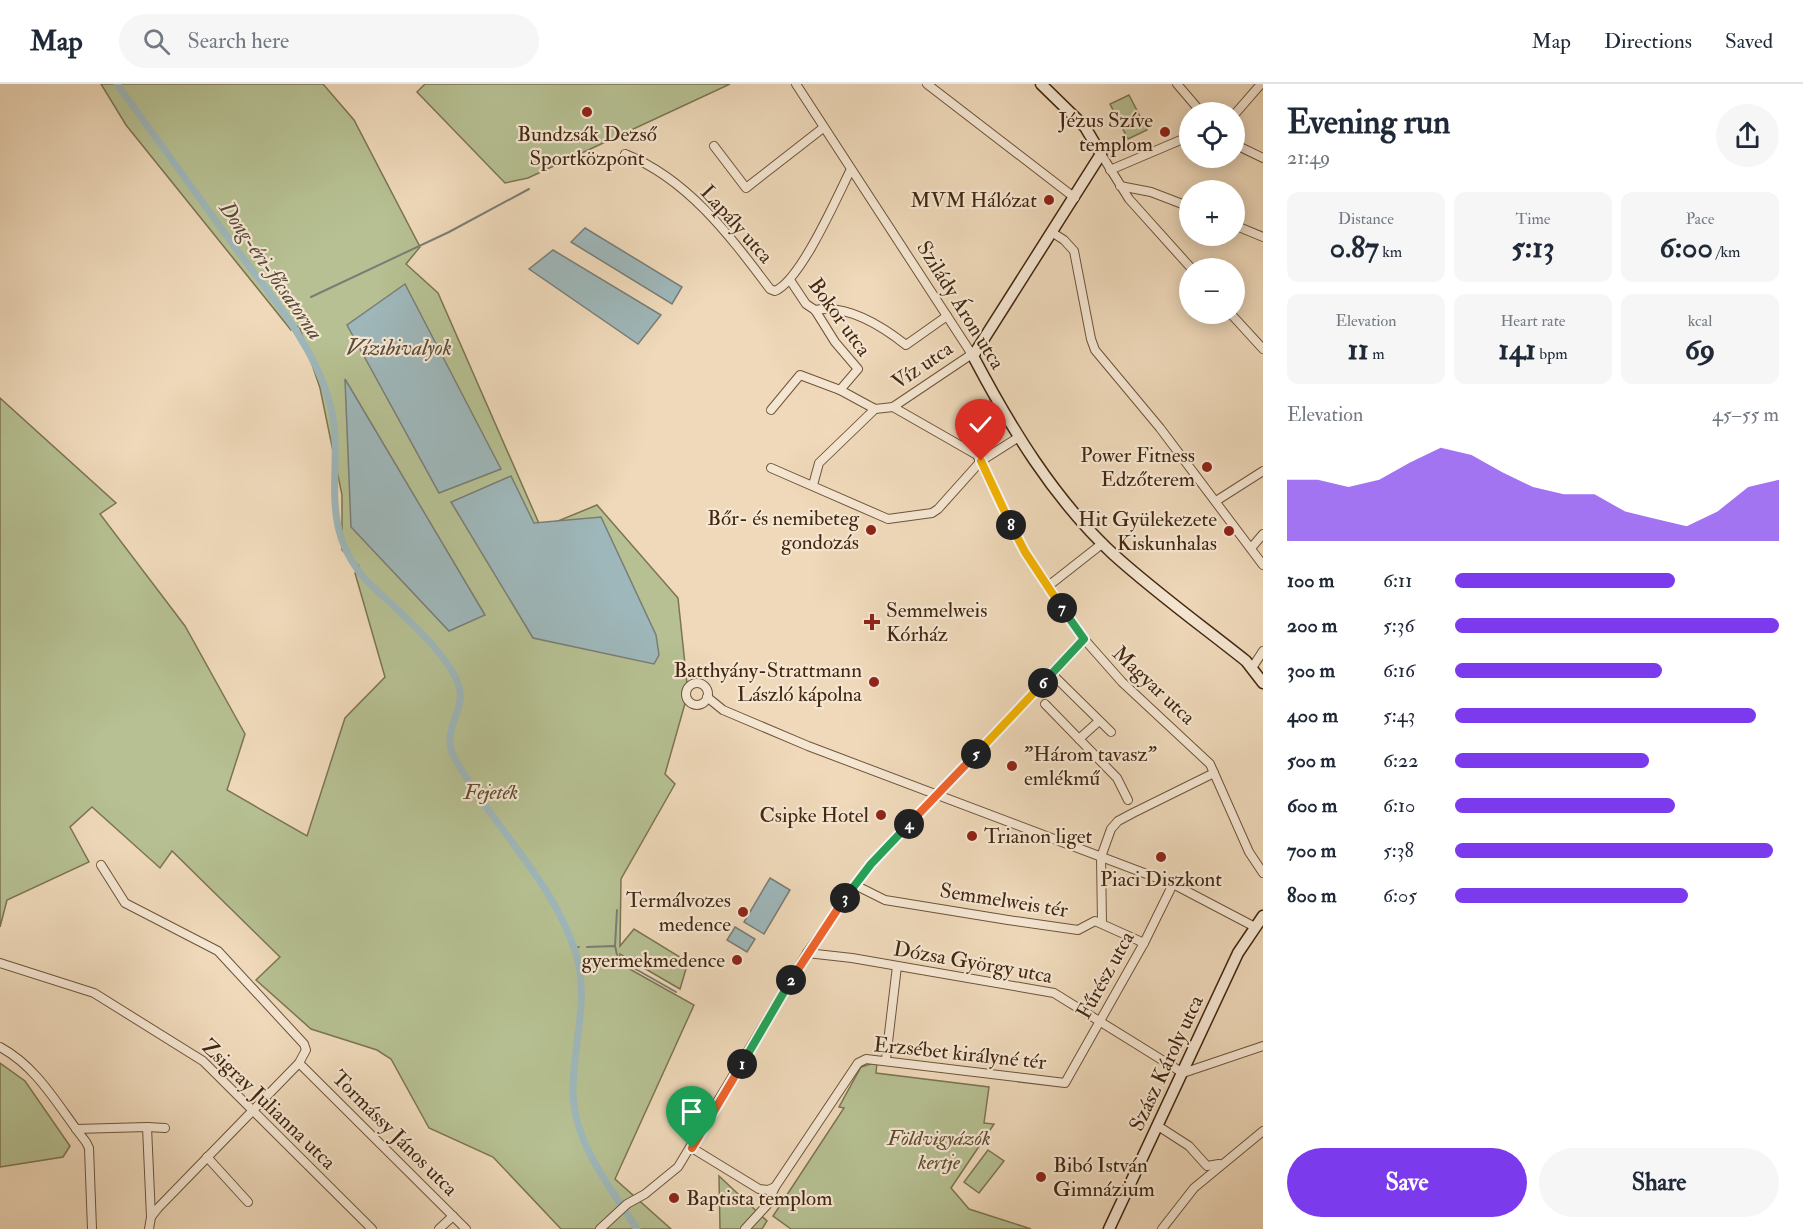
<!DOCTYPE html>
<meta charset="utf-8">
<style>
body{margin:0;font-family:"IM FELL Double Pica",serif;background:#f6f6f7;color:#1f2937;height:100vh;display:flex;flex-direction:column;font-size:22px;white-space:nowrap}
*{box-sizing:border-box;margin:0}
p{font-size:20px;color:#747a83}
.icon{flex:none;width:33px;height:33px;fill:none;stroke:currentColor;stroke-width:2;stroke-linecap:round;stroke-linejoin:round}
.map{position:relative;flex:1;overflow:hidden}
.sheet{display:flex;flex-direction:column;background:#fff;width:540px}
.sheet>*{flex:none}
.controls{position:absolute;left:1179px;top:18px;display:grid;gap:12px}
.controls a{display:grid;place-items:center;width:66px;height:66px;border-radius:50%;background:#fff;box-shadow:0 3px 15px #0003;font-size:30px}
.pin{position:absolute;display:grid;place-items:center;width:51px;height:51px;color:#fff;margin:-62px -26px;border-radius:50% 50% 50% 0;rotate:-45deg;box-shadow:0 0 6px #0007}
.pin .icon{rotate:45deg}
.km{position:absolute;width:30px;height:30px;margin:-15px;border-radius:50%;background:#222;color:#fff;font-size:16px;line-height:30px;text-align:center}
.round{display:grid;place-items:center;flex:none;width:63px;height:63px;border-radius:32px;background:#f6f6f7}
.head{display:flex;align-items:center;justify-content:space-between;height:102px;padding:0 24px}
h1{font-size:33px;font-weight:700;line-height:45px}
.stats{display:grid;grid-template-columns:repeat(3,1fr);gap:9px;height:102px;padding:6px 24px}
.stats div{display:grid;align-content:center;border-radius:12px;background:#f6f6f7;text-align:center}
.stats b{font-size:30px;font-weight:700}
.stats small{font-size:16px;font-weight:400}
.stats p{font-size:16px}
.chart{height:168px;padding:12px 24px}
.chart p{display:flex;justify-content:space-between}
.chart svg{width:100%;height:108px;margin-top:6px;fill:#7c3aed;opacity:.7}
.primary-button{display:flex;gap:12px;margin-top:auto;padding:12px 24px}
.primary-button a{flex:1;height:69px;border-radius:36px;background:#7c3aed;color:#fff;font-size:24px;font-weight:700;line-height:69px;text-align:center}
.primary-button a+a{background:#f6f6f7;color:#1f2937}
ul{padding:0 24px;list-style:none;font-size:20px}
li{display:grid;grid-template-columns:96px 72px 1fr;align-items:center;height:45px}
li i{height:15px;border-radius:8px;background:#7c3aed}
header{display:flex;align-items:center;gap:36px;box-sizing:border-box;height:84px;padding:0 30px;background:#fff;border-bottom:2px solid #e0e1e3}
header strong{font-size:28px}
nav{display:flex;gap:33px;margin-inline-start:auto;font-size:21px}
.search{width:420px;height:54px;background:#f6f6f7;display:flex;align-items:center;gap:15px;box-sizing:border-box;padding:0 21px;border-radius:33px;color:#747a83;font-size:22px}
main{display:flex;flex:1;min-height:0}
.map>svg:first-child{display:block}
.green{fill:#b6c092;stroke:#7c7451;stroke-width:1.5}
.water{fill:#9eb7ba;stroke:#797d76;stroke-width:1.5}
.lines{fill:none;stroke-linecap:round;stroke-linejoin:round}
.stream{stroke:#797d76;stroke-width:2}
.canal{stroke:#9eb7ba;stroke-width:7}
.street-casing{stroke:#6d543a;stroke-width:10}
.secondary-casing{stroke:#422710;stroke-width:13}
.street{stroke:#f5e6d2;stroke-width:8}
.secondary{stroke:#f5e6d2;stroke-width:10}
.split-1-casing{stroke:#fff;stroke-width:12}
.split-2-casing{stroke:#fff;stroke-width:12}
.split-3-casing{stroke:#fff;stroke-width:12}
.split-4-casing{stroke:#fff;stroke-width:12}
.split-5-casing{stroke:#fff;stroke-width:12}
.split-6-casing{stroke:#fff;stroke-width:12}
.split-7-casing{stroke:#fff;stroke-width:12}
.split-8-casing{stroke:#fff;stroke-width:12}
.split-9-casing{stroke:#fff;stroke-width:12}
.split-1{stroke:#f0652b;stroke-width:8}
.split-2{stroke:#22a559;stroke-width:8}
.split-3{stroke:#f0652b;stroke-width:8}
.split-4{stroke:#22a559;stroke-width:8}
.split-5{stroke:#f0652b;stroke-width:8}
.split-6{stroke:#f5b400;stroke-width:8}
.split-7{stroke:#22a559;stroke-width:8}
.split-8{stroke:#f5b400;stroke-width:8}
.split-9{stroke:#f5b400;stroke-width:8}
.poi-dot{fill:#8f2418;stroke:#f5e6d2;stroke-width:2}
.labels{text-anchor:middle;stroke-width:4.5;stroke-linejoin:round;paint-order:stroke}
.poi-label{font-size:21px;fill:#422710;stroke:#f5e6d2;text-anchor:end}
.street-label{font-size:21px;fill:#422710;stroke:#f5e6d2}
.park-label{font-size:21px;font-style:italic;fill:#5f4d30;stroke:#f5e6d2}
.water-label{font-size:22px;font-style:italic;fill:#594b3a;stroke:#f5e6d2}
</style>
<header>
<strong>Map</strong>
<div class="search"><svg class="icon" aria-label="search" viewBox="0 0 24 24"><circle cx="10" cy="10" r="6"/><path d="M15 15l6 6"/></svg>Search here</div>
<nav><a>Map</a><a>Directions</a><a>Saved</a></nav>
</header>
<main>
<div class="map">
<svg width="1263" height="1145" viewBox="0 0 1263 1145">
<rect width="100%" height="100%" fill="#efd9ba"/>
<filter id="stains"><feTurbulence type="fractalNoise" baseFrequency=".00333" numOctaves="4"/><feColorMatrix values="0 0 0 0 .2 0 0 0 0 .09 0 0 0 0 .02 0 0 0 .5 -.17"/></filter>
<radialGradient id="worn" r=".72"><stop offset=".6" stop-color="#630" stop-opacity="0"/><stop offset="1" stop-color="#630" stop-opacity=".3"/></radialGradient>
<!-- green -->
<g class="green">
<polygon points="101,0 323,0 354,36 420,163 406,180 438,209 541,444 597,421 678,514 688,609 665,690 675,700 621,795 620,862 634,845 688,878 680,905 620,870 619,879 694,921 615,1095 671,1145 561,1145 493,1073 429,1044 391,975 377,966 311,945 256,896 280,873 172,767 160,784 92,723 70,743 89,778 7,816 0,843 0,314 116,419 100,430 185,542 245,650 227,706 307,752 345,634 385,593 355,489 359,482 342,466 342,411 320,304 299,242 291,246 126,41"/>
<polygon points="425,0 730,0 528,94 505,99 417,8"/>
<polygon points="1129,11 1147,46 1128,55 1110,20"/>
<polygon points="877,978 876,989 989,1003 984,1039 994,1040 951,1104 969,1125 1031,1145 791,1145 773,1132 844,1024 839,1023 861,983"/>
<polygon points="0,979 25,997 70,1062 63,1073 0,1083"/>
<polygon points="988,1066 1004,1077 979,1109 964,1098"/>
<polygon points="719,1092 767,1137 762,1145 720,1145"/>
</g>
<!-- water -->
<g class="water">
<polygon points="585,144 682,203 672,220 571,158"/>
<polygon points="553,166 661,231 638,260 529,185"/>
<polygon points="405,200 501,385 439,409 347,241"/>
<polygon points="345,295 485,531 449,547 351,443"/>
<polygon points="511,392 534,439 601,433 656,551 659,571 654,580 533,554 451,418"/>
<polygon points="770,794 790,806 764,850 744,838"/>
<polygon points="735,843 755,855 747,868 727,856"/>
</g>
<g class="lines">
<!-- stream -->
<g class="stream">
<polyline points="311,213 449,148 529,105"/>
<polyline points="615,862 617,826"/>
<polyline points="587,863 615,862 618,875 676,908"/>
<polyline points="574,864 579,863"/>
</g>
<!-- canal -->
<path class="canal" d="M117,0C157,56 197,111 237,166C271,212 311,258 328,313C349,378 312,435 366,496C390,520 455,573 460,607C463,629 444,643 452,669C488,738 553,795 576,870C590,916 572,964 573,1010C575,1061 611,1104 637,1145"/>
<defs>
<g id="street">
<polyline points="796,0 973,272"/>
<polyline points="927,0 1075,114"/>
<polyline points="1177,0 1201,28"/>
<polyline points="1234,31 1261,0"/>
<polyline points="1234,60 1263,74"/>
<polyline points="714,62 746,104 823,44"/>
<path d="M625,70C688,95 730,152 770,205L775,207C801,196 837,113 851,85"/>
<polyline points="1101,70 1129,115 1191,184"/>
<polyline points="1110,86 1190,52"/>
<polyline points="1120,102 1151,108 1190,123"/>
<polyline points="1234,141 1263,153"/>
<polyline points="1053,149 1064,156 1074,167 1091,255 1095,266 1160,344 1263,481"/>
<path d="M815,226C847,220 882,242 906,261L947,232"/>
<polyline points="1231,230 1263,265"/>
<polyline points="840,306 875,325 893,323 972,270"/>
<polyline points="893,323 977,371 1025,468 1084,555 1122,598 1210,680 1249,768 1263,789"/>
<polyline points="771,326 800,291 840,306 858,285 835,258 815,226 806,220 790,196"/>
<polyline points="771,384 888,435 932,429 938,425 981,377 1019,353"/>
<polyline points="813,401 819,379 875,325"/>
<polyline points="1216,417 1263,387"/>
<polyline points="1252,463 1263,450"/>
<polyline points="1047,503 1103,459"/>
<polyline points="1252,584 1263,567"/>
<polyline points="1052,590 1111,648"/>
<circle cx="697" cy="610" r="11"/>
<polyline points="707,613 723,626 808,662 1173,800 1255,843"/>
<polyline points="1045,620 1117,694 1128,716"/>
<polyline points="1079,655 1099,637"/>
<polyline points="101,781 125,819 218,867 304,960 306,966 299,979 158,1124 151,1133 149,1145"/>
<polyline points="855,801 885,816 1008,836 1078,846 1095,837 1144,859"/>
<polyline points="1102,839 1101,773 1111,745 1118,737 1133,729 1214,689"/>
<polyline points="807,869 852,874 1054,909 1183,989 1263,962"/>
<polyline points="0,879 94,909 203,977 372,1145"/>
<path d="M0,963C39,984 59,1024 86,1058L89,1064L92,1145"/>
<polyline points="886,975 897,882"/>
<polyline points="299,979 466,1145"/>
<polyline points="1158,1042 1189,1062 1207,1082 1219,1080"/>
<polyline points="147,1043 165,1044"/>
<polyline points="76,1045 147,1043 151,1133"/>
<polyline points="692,1064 759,1105 768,1106 775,1103 858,979 866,975 1065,999 1144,859 1173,800"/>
<polyline points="207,1073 248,1118"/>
<polyline points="439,1145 453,1132"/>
<polyline points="600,1145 627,1120 645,1110 678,1083 807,869 871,780 1084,555"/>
<polyline points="745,1145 767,1121 775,1103"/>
<polyline points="1162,1145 1194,1104 1263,1047"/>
</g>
<g id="secondary">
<path d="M1041,0L1085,43L1101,70L973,272C1011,344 1053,414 1113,470C1155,508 1202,542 1246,577L1263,599"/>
<polyline points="1109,1145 1238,869 1263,832"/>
</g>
</defs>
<!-- street casing -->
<use href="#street" class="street-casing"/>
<!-- secondary casing -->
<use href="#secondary" class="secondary-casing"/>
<!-- street -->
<use href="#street" class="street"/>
<!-- secondary -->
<use href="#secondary" class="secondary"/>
</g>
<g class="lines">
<defs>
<polyline id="split-1" points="692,1064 742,980"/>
<polyline id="split-2" points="742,980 791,896"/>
<polyline id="split-3" points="791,896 845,814"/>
<polyline id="split-4" points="845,814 871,780 909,740"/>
<polyline id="split-5" points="909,740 976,670"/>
<polyline id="split-6" points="976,670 1043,599"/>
<polyline id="split-7" points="1043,599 1084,555 1062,524"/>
<polyline id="split-8" points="1011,441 1025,468 1062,524"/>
<polyline id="split-9" points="981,377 1011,441"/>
</defs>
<!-- split-1 casing -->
<use href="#split-1" class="split-1-casing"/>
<!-- split-2 casing -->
<use href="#split-2" class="split-2-casing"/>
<!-- split-3 casing -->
<use href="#split-3" class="split-3-casing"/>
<!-- split-4 casing -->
<use href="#split-4" class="split-4-casing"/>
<!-- split-5 casing -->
<use href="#split-5" class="split-5-casing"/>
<!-- split-6 casing -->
<use href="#split-6" class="split-6-casing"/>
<!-- split-7 casing -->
<use href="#split-7" class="split-7-casing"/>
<!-- split-8 casing -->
<use href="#split-8" class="split-8-casing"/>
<!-- split-9 casing -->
<use href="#split-9" class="split-9-casing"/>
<!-- split-1 -->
<use href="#split-1" class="split-1"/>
<!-- split-2 -->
<use href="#split-2" class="split-2"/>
<!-- split-3 -->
<use href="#split-3" class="split-3"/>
<!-- split-4 -->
<use href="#split-4" class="split-4"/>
<!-- split-5 -->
<use href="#split-5" class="split-5"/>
<!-- split-6 -->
<use href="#split-6" class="split-6"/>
<!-- split-7 -->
<use href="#split-7" class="split-7"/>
<!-- split-8 -->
<use href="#split-8" class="split-8"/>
<!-- split-9 -->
<use href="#split-9" class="split-9"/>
</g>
<!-- markers -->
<g class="poi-dot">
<circle cx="587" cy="28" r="6"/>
<circle cx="1165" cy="48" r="6"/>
<circle cx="1049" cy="116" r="6"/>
<circle cx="1207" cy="383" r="6"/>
<circle cx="871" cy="446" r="6"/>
<circle cx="1229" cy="447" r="6"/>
<path d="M869 529h6v6h6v6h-6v6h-6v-6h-6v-6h6z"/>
<circle cx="874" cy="598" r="6"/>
<circle cx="1012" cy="682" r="6"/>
<circle cx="881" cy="731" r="6"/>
<circle cx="972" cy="752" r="6"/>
<circle cx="1161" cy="773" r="6"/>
<circle cx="743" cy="828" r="6"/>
<circle cx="737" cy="876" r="6"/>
<circle cx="1041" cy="1093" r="6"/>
<circle cx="674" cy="1114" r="6"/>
</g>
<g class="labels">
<!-- poi labels -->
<g class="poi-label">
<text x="1153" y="43">Jézus Szíve<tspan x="1153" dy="24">templom</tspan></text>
<text x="587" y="57" text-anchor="middle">Bundzsák Dezső<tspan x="587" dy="24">Sportközpont</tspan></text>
<text x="1037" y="123">MVM Hálózat</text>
<text x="1195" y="378">Power Fitness<tspan x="1195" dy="24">Edzőterem</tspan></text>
<text x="859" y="441">Bőr- és nemibeteg<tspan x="859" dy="24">gondozás</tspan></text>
<text x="1217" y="442">Hit Gyülekezete<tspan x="1217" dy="24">Kiskunhalas</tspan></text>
<text x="886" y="533" text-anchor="start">Semmelweis<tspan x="886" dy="24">Kórház</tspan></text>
<text x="862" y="593">Batthyány-Strattmann<tspan x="862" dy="24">László kápolna</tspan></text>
<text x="1024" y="677" text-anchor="start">"Három tavasz"<tspan x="1024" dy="24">emlékmű</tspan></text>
<text x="869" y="738">Csipke Hotel</text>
<text x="984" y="759" text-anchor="start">Trianon liget</text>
<text x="1161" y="802" text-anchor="middle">Piaci Diszkont</text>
<text x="731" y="823">Termálvozes<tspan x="731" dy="24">medence</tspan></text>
<text x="725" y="883">gyermekmedence</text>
<text x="1053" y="1088" text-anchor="start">Bibó István<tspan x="1053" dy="24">Gimnázium</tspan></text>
<text x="686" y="1121" text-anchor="start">Baptista templom</text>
</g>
<!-- street labels -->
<g class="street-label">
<text transform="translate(737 140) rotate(48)" y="7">Lapály utca</text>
<text transform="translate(961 221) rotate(58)" y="7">Szilády Áron utca</text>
<text transform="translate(840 233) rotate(54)" y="7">Bokor utca</text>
<text transform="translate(922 281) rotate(-34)" y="7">Víz utca</text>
<text transform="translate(1154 601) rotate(43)" y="7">Magyar utca</text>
<text transform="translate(1004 816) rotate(9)" y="7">Semmelweis tér</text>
<text transform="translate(973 878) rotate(10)" y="7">Dózsa György utca</text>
<text transform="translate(1105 891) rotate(-61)" y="7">Fűrész utca</text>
<text transform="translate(960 969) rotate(6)" y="7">Erzsébet királyné tér</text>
<text transform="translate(1166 979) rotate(-65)" y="7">Szász Károly utca</text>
<text transform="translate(269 1020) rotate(44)" y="7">Zsigray Julianna utca</text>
<text transform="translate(395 1049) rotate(45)" y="7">Tormássy János utca</text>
</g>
<!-- park labels -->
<g class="park-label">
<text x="491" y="715">Fejeték</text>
<text x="939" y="1061">Földvigyázók<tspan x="939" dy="24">kertje</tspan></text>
</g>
<!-- water labels -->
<g class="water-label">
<text transform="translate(272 186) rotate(55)" y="8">Dong-éri-főcsatorna</text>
<text x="399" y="271">Vízibivalyok</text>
</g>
</g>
<rect width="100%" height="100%" filter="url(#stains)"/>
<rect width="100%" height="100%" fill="url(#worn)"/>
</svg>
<div class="controls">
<a><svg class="icon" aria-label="locate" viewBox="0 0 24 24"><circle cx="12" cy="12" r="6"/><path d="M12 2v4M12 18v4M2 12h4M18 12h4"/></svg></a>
<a>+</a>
<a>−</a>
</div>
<div class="pin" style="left:692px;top:1064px;background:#1e9e55"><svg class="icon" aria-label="arrive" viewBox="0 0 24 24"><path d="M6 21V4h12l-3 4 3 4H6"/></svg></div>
<div class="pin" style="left:981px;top:377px;background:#d93025"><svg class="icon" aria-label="check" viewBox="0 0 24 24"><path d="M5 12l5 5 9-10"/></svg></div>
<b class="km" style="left:742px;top:980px">1</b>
<b class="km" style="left:791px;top:896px">2</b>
<b class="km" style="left:845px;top:814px">3</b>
<b class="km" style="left:909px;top:740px">4</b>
<b class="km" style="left:976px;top:670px">5</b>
<b class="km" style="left:1043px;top:599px">6</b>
<b class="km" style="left:1062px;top:524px">7</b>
<b class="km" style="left:1011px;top:441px">8</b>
</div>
<section class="sheet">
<div class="head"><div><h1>Evening run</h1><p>21:49</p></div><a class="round"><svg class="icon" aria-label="share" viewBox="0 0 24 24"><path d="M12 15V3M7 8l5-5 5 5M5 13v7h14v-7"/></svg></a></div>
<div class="stats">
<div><p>Distance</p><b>0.87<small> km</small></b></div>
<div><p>Time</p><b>5:13</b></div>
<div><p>Pace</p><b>6:00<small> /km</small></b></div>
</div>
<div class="stats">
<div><p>Elevation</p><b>11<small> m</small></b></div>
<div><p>Heart rate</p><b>141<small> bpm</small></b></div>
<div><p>kcal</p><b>69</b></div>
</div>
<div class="chart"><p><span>Elevation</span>45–55 m</p>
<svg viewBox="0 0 160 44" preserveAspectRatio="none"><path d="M0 44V19L10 19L20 22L30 19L40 12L50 6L60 9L70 16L80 22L90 25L100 25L110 32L120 35L130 38L140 32L150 22L160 19V44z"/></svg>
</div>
<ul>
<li><b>100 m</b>6:11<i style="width:68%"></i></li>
<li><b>200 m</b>5:36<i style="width:100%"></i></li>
<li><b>300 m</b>6:16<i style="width:64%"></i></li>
<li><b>400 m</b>5:43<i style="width:93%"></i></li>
<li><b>500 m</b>6:22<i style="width:60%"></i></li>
<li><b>600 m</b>6:10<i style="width:68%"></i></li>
<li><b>700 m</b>5:38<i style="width:98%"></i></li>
<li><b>800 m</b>6:05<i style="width:72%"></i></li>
</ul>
<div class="primary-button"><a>Save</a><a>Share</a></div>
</section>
</main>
